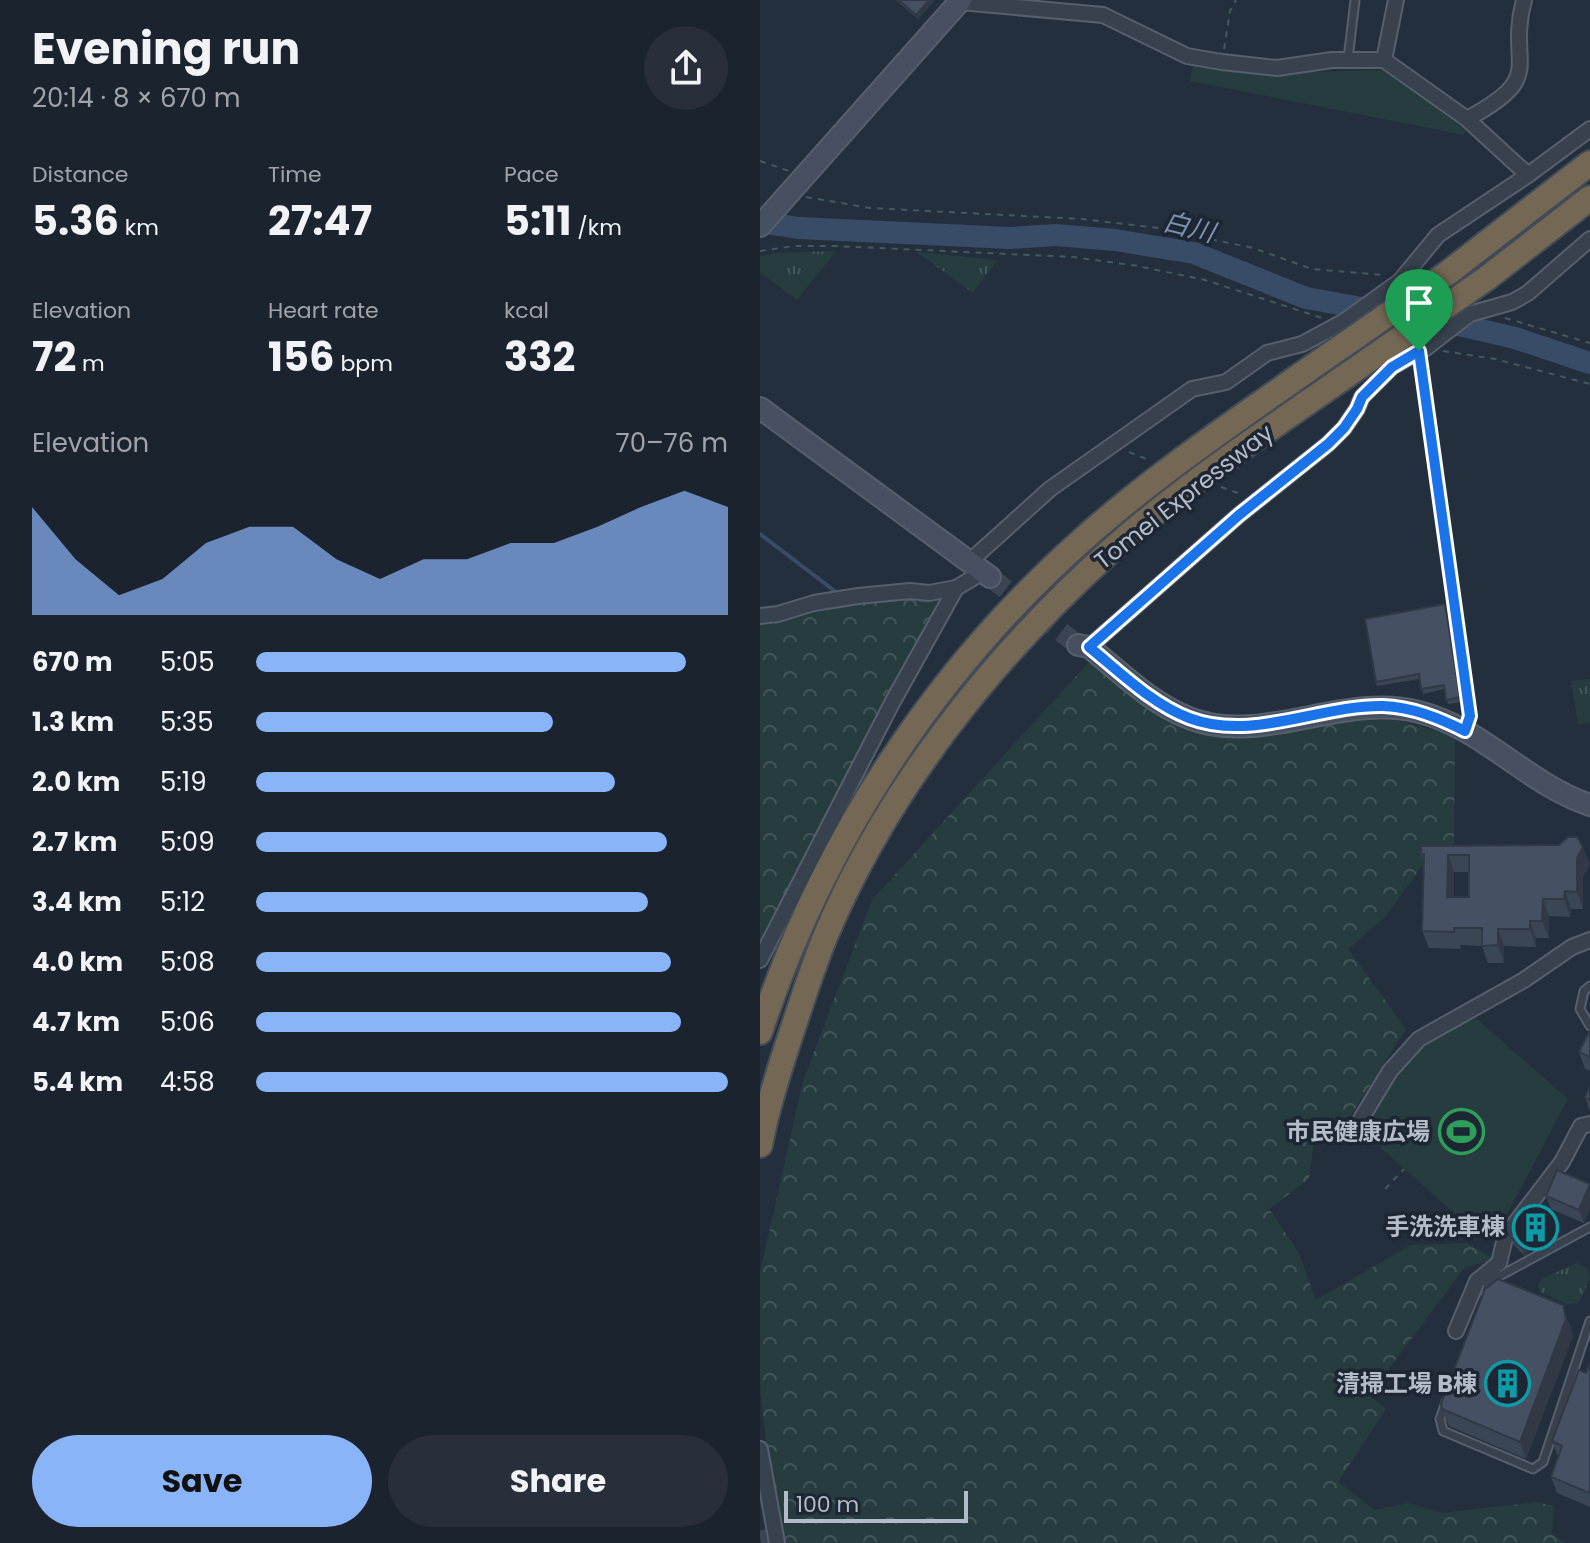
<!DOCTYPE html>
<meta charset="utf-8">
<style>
body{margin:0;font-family:Poppins,"Noto Sans JP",sans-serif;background:#282f3a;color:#f1f3f6;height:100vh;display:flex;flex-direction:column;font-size:30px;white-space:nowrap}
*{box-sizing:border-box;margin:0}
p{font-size:26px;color:#a0a4aa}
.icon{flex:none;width:44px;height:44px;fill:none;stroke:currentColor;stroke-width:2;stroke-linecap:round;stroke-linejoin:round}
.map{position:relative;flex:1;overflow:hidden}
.side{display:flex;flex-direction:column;background:#1b232e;width:760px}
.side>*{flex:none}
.scale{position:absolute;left:24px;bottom:20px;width:184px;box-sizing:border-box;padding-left:8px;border:4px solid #b4bcc9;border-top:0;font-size:22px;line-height:28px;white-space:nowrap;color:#b4bcc9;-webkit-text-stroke:6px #1d2633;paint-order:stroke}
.pin{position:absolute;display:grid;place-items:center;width:68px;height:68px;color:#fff;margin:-82px -34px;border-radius:50% 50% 50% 0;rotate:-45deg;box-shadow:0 0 8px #0007}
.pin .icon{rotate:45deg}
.round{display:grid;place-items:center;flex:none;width:84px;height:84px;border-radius:42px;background:#282f3a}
.head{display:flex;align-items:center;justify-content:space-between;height:136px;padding:0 32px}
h1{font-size:44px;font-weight:700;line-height:60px}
.stats{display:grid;grid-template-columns:repeat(3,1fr);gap:12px;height:136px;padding:8px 32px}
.stats div{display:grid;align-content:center}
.stats b{font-size:40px;font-weight:700}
.stats small{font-size:22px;font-weight:400}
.stats p{font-size:22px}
.chart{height:224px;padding:16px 32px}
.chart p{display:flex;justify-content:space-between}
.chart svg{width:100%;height:144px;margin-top:8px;fill:#8ab4f8;opacity:.7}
.cta{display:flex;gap:16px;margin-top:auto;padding:16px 32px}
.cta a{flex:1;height:92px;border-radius:48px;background:#8ab4f8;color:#111;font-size:32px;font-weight:700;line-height:92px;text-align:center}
.cta a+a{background:#282f3a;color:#f1f3f6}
ul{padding:0 32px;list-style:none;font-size:26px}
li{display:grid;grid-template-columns:128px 96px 1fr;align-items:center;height:60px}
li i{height:20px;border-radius:10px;background:#8ab4f8}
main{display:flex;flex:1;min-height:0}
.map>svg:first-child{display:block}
.grass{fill:url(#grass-tufts)}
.forest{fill:url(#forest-crowns)}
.green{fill:#263c3f}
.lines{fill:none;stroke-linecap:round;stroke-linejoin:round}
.stream{stroke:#394c67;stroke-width:4}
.river{stroke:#394c67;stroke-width:22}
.street-tunnel{stroke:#3a4453;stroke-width:14;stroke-dasharray:14 7;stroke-linecap:butt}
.secondary-tunnel{stroke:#3a4453;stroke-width:20;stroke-dasharray:20 10;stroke-linecap:butt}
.lane-casing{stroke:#565f6c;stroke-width:11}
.street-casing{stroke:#565f6c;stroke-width:18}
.secondary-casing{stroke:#565f6c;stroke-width:24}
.highway-casing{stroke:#434c59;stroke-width:28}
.path{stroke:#44595c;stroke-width:2;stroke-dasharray:6 6;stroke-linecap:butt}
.lane{stroke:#38414e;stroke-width:7}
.street{stroke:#38414e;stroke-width:14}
.secondary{stroke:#465061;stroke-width:20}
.highway{stroke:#746855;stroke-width:24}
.highway-bridge-casing{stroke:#434c59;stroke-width:28;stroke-linecap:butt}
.highway-bridge{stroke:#746855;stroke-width:24}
.wall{fill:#3b4654;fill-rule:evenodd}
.shaded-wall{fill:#303945}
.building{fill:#455162;stroke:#303945;stroke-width:2;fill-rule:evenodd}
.route-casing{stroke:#fff;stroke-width:16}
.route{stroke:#1a73e8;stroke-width:10}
.labels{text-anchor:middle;stroke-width:7;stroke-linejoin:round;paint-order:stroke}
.street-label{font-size:24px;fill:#b4bcc9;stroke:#1d2633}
.poi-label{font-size:24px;font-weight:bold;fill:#b4bcc9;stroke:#1d2633;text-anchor:end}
.water-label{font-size:26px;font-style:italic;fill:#7c92b1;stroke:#1d2633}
</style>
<main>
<section class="side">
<div class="head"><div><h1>Evening run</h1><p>20:14 · 8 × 670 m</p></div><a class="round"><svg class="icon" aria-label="share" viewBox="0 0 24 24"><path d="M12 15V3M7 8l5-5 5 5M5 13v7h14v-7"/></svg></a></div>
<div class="stats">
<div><p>Distance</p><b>5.36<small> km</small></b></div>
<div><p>Time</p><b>27:47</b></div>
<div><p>Pace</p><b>5:11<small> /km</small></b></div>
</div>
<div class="stats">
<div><p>Elevation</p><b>72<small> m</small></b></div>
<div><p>Heart rate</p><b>156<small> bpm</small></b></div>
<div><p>kcal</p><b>332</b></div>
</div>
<div class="chart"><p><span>Elevation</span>70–76 m</p>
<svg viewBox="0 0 160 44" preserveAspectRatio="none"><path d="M0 44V11L10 27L20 38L30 33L40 22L50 17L60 17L70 27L80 33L90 27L100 27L110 22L120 22L130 17L140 11L150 6L160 11V44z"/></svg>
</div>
<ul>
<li><b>670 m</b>5:05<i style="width:91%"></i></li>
<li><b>1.3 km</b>5:35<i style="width:63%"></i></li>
<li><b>2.0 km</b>5:19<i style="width:76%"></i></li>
<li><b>2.7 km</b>5:09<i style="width:87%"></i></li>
<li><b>3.4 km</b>5:12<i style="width:83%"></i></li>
<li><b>4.0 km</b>5:08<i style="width:88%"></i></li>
<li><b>4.7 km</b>5:06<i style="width:90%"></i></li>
<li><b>5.4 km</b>4:58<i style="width:100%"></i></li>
</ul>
<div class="cta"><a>Save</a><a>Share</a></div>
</section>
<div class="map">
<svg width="830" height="1543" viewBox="0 0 830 1543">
<defs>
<pattern id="grass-tufts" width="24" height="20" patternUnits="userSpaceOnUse" patternTransform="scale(2)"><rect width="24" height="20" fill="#263c3f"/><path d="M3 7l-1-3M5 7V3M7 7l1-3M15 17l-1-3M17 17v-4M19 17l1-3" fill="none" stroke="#435659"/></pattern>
<pattern id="forest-crowns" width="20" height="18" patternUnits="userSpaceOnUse" patternTransform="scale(2)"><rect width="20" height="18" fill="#263c3f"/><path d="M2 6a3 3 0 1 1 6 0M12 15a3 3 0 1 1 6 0" fill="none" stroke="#435659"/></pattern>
</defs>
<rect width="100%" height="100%" fill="#242f3e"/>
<!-- grass -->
<g class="grass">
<polygon points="76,251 37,300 0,272 0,256 18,253"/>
<polygon points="157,252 237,260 213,293"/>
<polygon points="830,679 830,723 818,724 811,681"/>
<polygon points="817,1263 827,1268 830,1278 819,1303 807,1304 780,1292 778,1284 783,1278"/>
</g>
<!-- forest -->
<g class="forest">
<polygon points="158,596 177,597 183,604 0,940 0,621 26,620 109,600"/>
<polygon points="329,662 420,721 564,722 612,718 640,721 695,736 694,848 671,853 627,915 588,949 646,1029 588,1120 554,1141 549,1179 509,1209 538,1251 556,1300 651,1245 707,1243 736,1260 705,1267 609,1395 626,1409 578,1482 615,1510 649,1503 681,1513 777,1502 794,1506 792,1534 805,1543 22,1543 10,1478 0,1386 0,1273 43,1081 112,900"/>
</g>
<!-- green -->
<g class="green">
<polygon points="434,61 515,73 626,70 706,131 702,135 685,131 430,81"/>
<polygon points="717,1019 808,1099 735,1237 704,1222 613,1141 610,1122 635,1079 659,1048 678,1031"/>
</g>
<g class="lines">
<!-- stream -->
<polyline class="stream" points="0,534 80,595"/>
<!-- river -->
<polyline class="river" points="0,222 39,228 250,238 296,235 355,240 434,253 546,298 708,327 755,338 830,363"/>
<!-- street-tunnel -->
<polyline class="street-tunnel" points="0,1538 7,1536"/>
<!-- secondary-tunnel -->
<polyline class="secondary-tunnel" points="230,577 318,645"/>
<defs>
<g id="lane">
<polyline points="588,59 595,0"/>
<polyline points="830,986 824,991 820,1009 830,1026"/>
<polyline points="726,1293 728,1284 734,1279 830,1227"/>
<polyline points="686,1402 680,1419 683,1431 773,1469 783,1462 830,1321"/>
</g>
<g id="street">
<polyline points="200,2 343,15 427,56 462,62 517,68 572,60 624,60 707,119 768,175"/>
<polyline points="624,60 636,0"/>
<path d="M707,119C789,75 746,67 764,0"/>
<polyline points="209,562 290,489 432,389 466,382 507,353 542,344 583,322 640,281 678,235 768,175 830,129"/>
<polyline points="0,616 18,614 54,603 98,596 150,591 169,593 196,588 223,572"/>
<polyline points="329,647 479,515 568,444 584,428 597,409 602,397 632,367 666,348 710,314 752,302 768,293 830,239"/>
<polyline points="0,960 132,703 196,588"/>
<polyline points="601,1119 630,1071 659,1039 764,980 812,947 830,940"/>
<polyline points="696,1331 717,1281 739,1263 745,1238 750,1230 802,1162 821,1126 830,1124"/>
<polyline points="0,1449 17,1543"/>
</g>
<g id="secondary">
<polyline points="0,226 201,0"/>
<polyline points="0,408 230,577"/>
<path d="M318,645L329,647C360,672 392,704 429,718C501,747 583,692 659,712C723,728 767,784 830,805"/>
</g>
<g id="highway">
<polyline points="689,272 830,163"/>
<polyline points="727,278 830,198"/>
<path d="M0,1032C63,840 177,667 329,534C396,475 470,425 542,374"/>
<path d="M0,1145C7,1107 19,1070 31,1034C42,1001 52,969 65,937C126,791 231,659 347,554C419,489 501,435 580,380"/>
</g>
</defs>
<!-- lane casing -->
<use href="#lane" class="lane-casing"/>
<!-- street casing -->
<use href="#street" class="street-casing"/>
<!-- secondary casing -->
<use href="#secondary" class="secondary-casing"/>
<!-- highway casing -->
<use href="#highway" class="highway-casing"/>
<!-- path -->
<g class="path">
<polyline points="464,49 470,11 476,0"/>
<polyline points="0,161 29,171"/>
<polyline points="46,197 110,208 322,219 398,228 493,248 552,269 624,275"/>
<polyline points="0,251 34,246 75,246 313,257 378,266 445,280 562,318"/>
<polyline points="745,318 830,343"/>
<polyline points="683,351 735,359 830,384"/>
<polyline points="661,368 710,714"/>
<polyline points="369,452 389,460"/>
<polyline points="461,487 481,494"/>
<polyline points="625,1189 644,1169"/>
</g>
<!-- lane -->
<use href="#lane" class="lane"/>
<!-- street -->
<use href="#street" class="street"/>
<!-- secondary -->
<use href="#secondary" class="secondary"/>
<!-- highway -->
<use href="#highway" class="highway"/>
<defs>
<g id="highway-bridge">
<polyline points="542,374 689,272"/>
<polyline points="580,380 727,278"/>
</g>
</defs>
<!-- highway-bridge casing -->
<use href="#highway-bridge" class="highway-bridge-casing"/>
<!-- highway-bridge -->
<use href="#highway-bridge" class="highway-bridge"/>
</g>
<!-- wall -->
<g class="wall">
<polygon points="136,0 175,0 158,19"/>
<polygon points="687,609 702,702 688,704 684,689 663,694 659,679 617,686 616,682"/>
<path d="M661,846L830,864L823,876V909H811L810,917L789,916V938H776V947L744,946V963H728L722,946L700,945L701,949L669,948L662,931L664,863L661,854ZM694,872H709V897H694Z"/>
<polygon points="830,1030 830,1071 825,1069 819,1052"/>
<polygon points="830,1087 830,1112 825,1097"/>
<polygon points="830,1184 824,1223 791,1209 786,1196"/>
<polygon points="787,1220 790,1229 765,1256 754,1245 750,1236"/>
<polygon points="809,1322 813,1336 766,1459 689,1426 682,1409"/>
<polygon points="830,1364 830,1507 797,1493 791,1477 798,1457 792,1441"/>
</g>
<!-- shaded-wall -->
<g class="shaded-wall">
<polygon points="169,0 175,0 158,19 156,15"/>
<polygon points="685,604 687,609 702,702 700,697"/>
<polygon points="823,847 830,864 823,876 823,909 817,892 817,858"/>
<polygon points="688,855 694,872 694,915 687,897"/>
<polygon points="805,891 811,909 810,917 804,899"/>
<polygon points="783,899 789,916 789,938 782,921"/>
<polygon points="770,921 776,938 776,947 770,929"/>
<polygon points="738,929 744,946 744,963 738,945"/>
<polygon points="830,1186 830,1210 824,1223 819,1210"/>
<polygon points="787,1220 790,1229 765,1256 761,1247"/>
<polygon points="803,1305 813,1336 766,1459 760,1442"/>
</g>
<!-- building -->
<g class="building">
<polygon points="139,0 169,0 156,15"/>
<polygon points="685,604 700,697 686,700 684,685 661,689 659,674 616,682 605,619"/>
<path d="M808,837H817L823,847L817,858V892L805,891L804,899H783L782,921H770V929H738V945L722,946V928H694V932L662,931L664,854H661V846L799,845ZM688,855H709V897H687Z"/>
<polygon points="830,1030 830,1057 819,1052"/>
<polygon points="830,1087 830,1101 825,1097"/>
<polygon points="797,1170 830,1184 819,1210 786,1196"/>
<polygon points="772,1205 787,1220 761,1247 750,1236"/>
<polygon points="738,1279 803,1305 806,1319 760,1442 682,1409 681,1404 725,1289"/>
<polygon points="830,1364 830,1493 791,1477 802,1446 792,1441 819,1370 826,1373"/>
</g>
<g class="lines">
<defs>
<path id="route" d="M659,351L710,716L705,731C679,718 652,707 623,706C559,705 492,742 429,718C392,704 360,672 329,647L479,515L568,444L584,428L597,409L602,397L632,367Z"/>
</defs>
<!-- route casing -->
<use href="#route" class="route-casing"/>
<!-- route -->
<use href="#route" class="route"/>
</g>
<!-- icons -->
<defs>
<symbol id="stadium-ring" viewBox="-11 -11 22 22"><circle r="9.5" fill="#1d2633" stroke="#2e9e5b" stroke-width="1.5"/><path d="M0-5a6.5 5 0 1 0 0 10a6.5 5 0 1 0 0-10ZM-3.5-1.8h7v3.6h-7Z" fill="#2e9e5b"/></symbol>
<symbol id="building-ring" viewBox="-11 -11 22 22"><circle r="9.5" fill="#1d2633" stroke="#0f9aa8" stroke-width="1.5"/><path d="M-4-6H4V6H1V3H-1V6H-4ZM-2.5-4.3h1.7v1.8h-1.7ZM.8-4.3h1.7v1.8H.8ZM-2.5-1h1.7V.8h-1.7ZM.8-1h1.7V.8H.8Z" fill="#0f9aa8"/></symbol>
</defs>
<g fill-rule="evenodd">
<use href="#stadium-ring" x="676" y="1106" width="51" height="51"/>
<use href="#building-ring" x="750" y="1202" width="51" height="51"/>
<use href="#building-ring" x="722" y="1358" width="51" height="51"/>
</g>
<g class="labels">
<!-- street labels -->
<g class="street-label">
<text transform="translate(424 497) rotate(-38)" y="8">Tomei Expressway</text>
</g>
<!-- poi labels -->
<g class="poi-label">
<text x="670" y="1140">市民健康広場</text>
<text x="745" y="1235">手洗洗車棟</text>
<text x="717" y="1392">清掃工場 B棟</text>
</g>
<!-- water labels -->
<g class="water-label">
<text transform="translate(429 227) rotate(14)" y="9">白川</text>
</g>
</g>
</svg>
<div class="scale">100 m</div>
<div class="pin" style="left:659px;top:351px;background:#1e9e55"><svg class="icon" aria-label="arrive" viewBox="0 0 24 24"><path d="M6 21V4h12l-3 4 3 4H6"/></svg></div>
</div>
</main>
